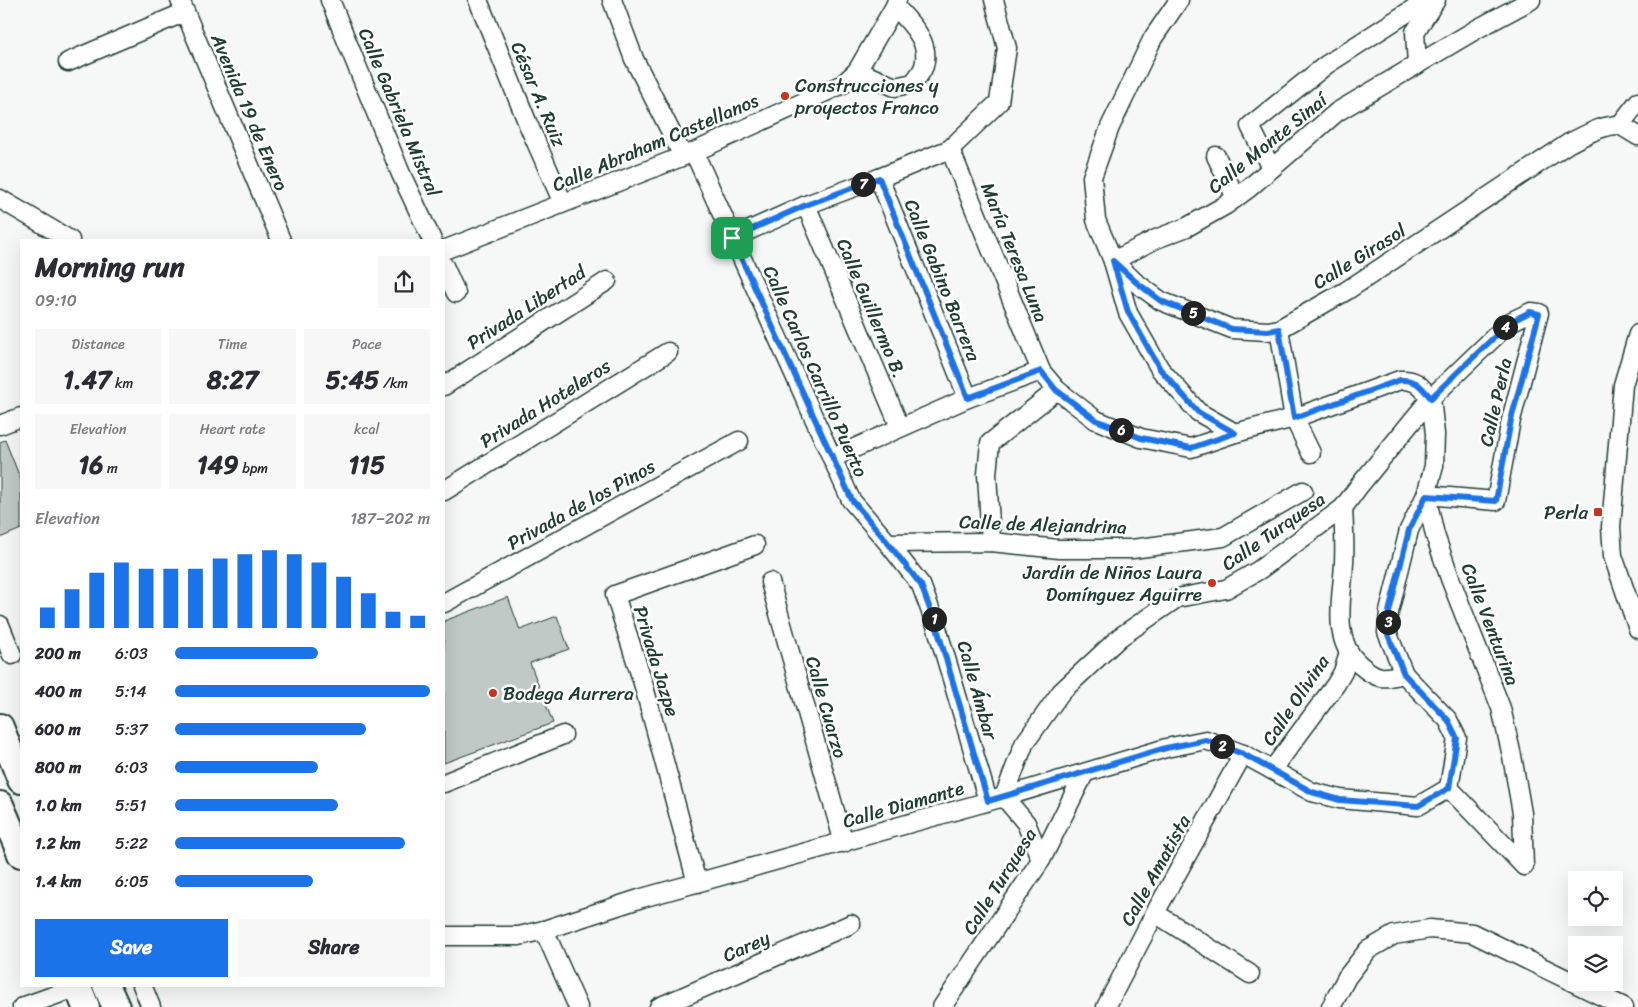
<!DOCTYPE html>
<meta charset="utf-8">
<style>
body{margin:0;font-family:Sriracha,sans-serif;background:#f7f7f7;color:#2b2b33;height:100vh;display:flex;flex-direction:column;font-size:19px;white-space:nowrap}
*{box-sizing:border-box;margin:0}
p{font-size:16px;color:#7c7c81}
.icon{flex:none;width:28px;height:28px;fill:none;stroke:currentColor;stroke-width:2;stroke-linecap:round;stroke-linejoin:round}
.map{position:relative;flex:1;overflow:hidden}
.details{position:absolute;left:20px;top:239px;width:425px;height:748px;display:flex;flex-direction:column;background:#fff;border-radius:0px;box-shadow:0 5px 20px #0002}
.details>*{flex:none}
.tools{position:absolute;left:1568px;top:871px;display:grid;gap:10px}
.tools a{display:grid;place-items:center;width:55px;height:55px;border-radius:0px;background:#fff;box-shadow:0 5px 20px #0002;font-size:25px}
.pin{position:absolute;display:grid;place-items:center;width:42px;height:42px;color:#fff;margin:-21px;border-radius:10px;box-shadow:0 2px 8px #0006}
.km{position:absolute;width:25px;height:25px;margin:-12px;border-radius:50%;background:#222;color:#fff;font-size:14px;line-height:25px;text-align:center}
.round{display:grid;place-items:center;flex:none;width:52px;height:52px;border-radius:0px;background:#f7f7f7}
.summary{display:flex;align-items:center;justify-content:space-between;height:85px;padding:0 15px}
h1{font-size:28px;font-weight:700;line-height:38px}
.figures{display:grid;grid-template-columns:repeat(3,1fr);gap:8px;height:85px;padding:5px 15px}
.figures div{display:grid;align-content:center;border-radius:0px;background:#f7f7f7;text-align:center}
.figures b{font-size:25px;font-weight:700}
.figures small{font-size:14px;font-weight:400}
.figures p{font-size:14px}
.chart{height:140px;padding:10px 15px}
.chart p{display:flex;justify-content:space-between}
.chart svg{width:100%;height:90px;margin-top:5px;stroke:#1a73e8;stroke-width:6}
.cta{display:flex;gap:10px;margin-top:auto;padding:10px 15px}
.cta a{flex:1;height:58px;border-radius:0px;background:#1a73e8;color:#fff;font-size:20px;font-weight:700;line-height:58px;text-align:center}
.cta a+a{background:#f7f7f7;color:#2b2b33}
ul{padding:0 15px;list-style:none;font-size:16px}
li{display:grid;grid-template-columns:80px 60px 1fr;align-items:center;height:38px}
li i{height:12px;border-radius:6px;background:#1a73e8}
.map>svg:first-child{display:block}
.building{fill:#c0c9c6;stroke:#1f3d34}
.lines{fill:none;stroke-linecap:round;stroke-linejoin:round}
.minor-casing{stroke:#1f3d34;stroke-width:21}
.highway-casing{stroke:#1f3d34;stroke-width:30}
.minor{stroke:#fff;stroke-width:18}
.highway{stroke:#fff;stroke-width:26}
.route-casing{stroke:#fff;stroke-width:10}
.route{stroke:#1a73e8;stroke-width:6}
.poi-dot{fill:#c8321e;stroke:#fff;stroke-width:2}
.labels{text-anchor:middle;stroke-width:5;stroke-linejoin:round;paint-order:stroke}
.poi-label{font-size:19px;fill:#1f3d34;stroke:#fff;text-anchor:start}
.street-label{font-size:19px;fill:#1f3d34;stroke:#fff}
</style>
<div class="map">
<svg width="1638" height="1007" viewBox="0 0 1638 1007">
<rect width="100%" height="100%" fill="#f6f7f7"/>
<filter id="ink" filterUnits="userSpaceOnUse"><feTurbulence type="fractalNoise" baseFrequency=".02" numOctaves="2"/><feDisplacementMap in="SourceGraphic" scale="10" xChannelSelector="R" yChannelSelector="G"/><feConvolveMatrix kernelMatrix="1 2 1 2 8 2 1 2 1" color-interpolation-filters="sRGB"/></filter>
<g filter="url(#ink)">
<!-- building -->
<g class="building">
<polygon points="5,440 21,480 21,529 0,538 0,442"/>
<polygon points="508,597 520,630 557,616 569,649 530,663 553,723 444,763 444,621"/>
</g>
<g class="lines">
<defs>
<g id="minor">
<polyline points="180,0 281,240"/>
<polyline points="330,0 401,174 432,240"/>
<polyline points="478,0 528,124 563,203"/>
<polyline points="612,0 634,59 683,156"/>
<polyline points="1179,0 1153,38 1110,127 1092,177 1096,220 1113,261 1128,313 1160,369 1198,412 1235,433"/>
<polyline points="68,62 185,12"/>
<polyline points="1417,65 1415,32 1436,0"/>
<path d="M857,71L895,87L913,83C917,78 922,72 924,66C931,41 910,23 895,6"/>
<polyline points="1620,125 1638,102"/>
<polyline points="1620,125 1638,136"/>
<path d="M950,149L1041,371L1057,390L1096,420L1141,438L1191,448L1235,433L1294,418L1400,380C1417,379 1420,386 1431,398"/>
<polyline points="694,152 851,500 888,543 921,585 937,628 988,801"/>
<polyline points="1216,156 1236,198"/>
<polyline points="1271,168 1250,126 1326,65 1427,0"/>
<polyline points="879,178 968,398"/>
<polyline points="0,199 70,240"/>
<polyline points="806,205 900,427"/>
<polyline points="732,238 806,205 879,178 950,149 999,102 1007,48 994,0"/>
<polyline points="444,250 694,152 843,84 857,71 895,6 897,0"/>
<path d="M1113,261L1135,282L1161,301L1232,329L1268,331L1279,329L1346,291L1569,143C1586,135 1601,125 1620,125"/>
<polyline points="1113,261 1156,239 1187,227 1226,205 1249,188 1337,112 1477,29 1531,0"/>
<polyline points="444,266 456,293"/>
<polyline points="1279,329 1294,418 1311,453"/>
<polyline points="1638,334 1623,385 1611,527 1613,556 1638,629"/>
<polyline points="444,386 607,281"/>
<polyline points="0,425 21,417"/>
<polyline points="832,458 968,398 1041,371"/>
<polyline points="444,491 668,352"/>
<polyline points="1426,495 1435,535 1451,581 1501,708 1512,756 1522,813 1524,866"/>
<path d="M1343,508C1344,526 1345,544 1344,562C1343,595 1330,639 1359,664C1377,680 1382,679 1404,674L1448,720L1457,738L1449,788"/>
<polyline points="991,542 987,474 990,443 1057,390"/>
<polyline points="888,543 991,542 1059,549 1132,549 1223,537 1303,491"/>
<polyline points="770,582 844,843"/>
<polyline points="444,603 739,441"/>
<polyline points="0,625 12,655"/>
<polyline points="1404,674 1387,632 1389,612 1409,530 1426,495 1434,466 1435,434 1431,398"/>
<polyline points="1272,770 1336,684 1343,672 1349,653"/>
<polyline points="444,783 563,735"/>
<polyline points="1041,860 1026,823 1004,797 1024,744 1061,692 1120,637 1177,598 1226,589 1259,570 1343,508 1359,486 1431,398 1510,322 1531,312 1539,313 1511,420 1496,501 1426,495"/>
<polyline points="697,883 643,683 615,595 755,545"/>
<polyline points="1155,913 1250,974"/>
<polyline points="544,930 578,1007"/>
<polyline points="444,936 519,936 544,930 642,898 1004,797 1166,748 1206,740 1243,754 1312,792 1340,799 1418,806 1449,788 1524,866"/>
<polyline points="142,985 151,1007"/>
<polyline points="22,1007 78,987"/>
<polyline points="659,1007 851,924"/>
<polyline points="942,1007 1041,860 1084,774"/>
<polyline points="1106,1007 1155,913 1243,754"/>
<polyline points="1331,1007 1347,977 1368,950 1394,935 1430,929 1472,933 1624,1007"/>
</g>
<g id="highway">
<polyline points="0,727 21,780"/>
<polyline points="0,805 21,854"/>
<polyline points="77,985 86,1007"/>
<polyline points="106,985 116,1007"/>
</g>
</defs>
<!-- minor casing -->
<use href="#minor" class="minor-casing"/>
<!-- highway casing -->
<use href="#highway" class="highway-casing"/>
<!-- minor -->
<use href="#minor" class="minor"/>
<!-- highway -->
<use href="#highway" class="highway"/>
</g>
</g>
<g class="lines" filter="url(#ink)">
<defs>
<path id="route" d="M879,178L968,398L1041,371L1056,390L1096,420L1141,438L1191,448L1235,433L1198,412L1160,369L1128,312L1113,261L1136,282L1161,301L1232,329L1268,331L1279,329L1294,418L1400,380C1417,379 1420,386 1431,398L1510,322L1530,312L1539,314L1511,420L1496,501L1426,496L1409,530L1389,612L1387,632L1404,674L1448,720L1457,738L1449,788L1418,806L1340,800L1312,792L1243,754L1206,740L1166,748L988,801L937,628L921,585L888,543L852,500L732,238L806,205Z"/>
</defs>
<!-- route casing -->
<use href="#route" class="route-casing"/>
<!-- route -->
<use href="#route" class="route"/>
</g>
<!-- markers -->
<g class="poi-dot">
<circle cx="785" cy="96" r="5"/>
<rect x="1593" y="507" width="10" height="10" rx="2.5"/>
<circle cx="1212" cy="583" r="5"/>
<circle cx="493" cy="693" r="5"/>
</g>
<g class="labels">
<!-- poi labels -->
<g class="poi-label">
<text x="795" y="92">Construcciones y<tspan x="795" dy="22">proyectos Franco</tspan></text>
<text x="1588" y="519" text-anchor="end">Perla</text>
<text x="1202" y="579" text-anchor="end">Jardín de Niños Laura<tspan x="1202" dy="22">Domínguez Aguirre</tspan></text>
<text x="503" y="700">Bodega Aurrera</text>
</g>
<!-- street labels -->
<g class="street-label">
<text transform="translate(539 94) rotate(67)" y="7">César A. Ruiz</text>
<text transform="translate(250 112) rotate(67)" y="7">Avenida 19 de Enero</text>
<text transform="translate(400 112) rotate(67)" y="7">Calle Gabriela Mistral</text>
<text transform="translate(655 142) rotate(-23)" y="7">Calle Abraham Castellanos</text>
<text transform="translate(1267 143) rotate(-39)" y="7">Calle Monte Sinaí</text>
<text transform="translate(1015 252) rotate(68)" y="7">María Teresa Luna</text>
<text transform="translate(1359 256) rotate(-32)" y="7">Calle Girasol</text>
<text transform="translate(943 280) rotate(68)" y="7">Calle Gabino Barrera</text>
<text transform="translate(526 307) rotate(-33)" y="7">Privada Libertad</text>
<text transform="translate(872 308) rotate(67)" y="7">Calle Guillermo B.</text>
<text transform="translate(816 371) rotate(66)" y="7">Calle Carlos Carrillo Puerto</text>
<text transform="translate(1495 402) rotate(-77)" y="7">Calle Perla</text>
<text transform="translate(545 403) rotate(-32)" y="7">Privada Hoteleros</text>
<text transform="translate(581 504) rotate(-29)" y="7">Privada de los Pinos</text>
<text transform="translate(1043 524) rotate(2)" y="7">Calle de Alejandrina</text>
<text transform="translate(1273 531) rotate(-35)" y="7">Calle Turquesa</text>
<text transform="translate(1491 624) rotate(69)" y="7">Calle Venturina</text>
<text transform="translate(657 661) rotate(73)" y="7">Privada Jazpe</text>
<text transform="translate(978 690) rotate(74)" y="7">Calle Ámbar</text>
<text transform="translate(1295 700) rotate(-56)" y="7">Calle Olivina</text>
<text transform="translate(827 707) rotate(74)" y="7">Calle Cuarzo</text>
<text transform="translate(903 804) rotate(-16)" y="7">Calle Diamante</text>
<text transform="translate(1155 870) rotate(-61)" y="7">Calle Amatista</text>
<text transform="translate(999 881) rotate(-58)" y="7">Calle Turquesa</text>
<text transform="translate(746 946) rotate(-24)" y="7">Carey</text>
</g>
</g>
</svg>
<div class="tools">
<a><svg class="icon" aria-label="locate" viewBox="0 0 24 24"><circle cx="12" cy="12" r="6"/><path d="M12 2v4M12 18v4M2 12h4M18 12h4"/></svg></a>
<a><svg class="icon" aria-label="layers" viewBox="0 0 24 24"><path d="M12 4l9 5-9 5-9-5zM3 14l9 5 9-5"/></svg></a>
</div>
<div class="pin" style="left:732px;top:238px;background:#1e9e55"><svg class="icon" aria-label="arrive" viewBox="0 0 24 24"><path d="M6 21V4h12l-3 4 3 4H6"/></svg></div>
<b class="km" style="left:934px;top:619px">1</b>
<b class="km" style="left:1222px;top:746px">2</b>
<b class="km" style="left:1388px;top:622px">3</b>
<b class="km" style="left:1505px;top:327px">4</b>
<b class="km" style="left:1193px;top:313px">5</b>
<b class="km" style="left:1121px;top:430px">6</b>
<b class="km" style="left:863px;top:184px">7</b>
<section class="details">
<div class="summary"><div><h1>Morning run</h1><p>09:10</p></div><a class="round"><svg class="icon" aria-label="share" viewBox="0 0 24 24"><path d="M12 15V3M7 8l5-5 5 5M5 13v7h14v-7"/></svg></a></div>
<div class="figures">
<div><p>Distance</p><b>1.47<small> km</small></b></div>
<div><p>Time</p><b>8:27</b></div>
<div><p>Pace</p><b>5:45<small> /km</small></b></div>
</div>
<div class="figures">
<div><p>Elevation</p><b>16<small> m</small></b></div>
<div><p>Heart rate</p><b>149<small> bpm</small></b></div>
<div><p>kcal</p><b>115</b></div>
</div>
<div class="chart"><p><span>Elevation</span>187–202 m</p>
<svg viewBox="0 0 160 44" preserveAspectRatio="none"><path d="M5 44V34M15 44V25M25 44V17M35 44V12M45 44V15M55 44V15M65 44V15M75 44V10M85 44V8M95 44V6M105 44V8M115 44V12M125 44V19M135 44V27M145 44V36M155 44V38"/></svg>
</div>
<ul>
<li><b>200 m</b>6:03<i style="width:56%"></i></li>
<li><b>400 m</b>5:14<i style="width:100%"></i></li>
<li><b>600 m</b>5:37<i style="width:75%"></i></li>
<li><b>800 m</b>6:03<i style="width:56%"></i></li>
<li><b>1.0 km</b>5:51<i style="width:64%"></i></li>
<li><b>1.2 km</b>5:22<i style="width:90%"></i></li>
<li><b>1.4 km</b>6:05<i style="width:54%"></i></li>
</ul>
<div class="cta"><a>Save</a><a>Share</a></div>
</section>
</div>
